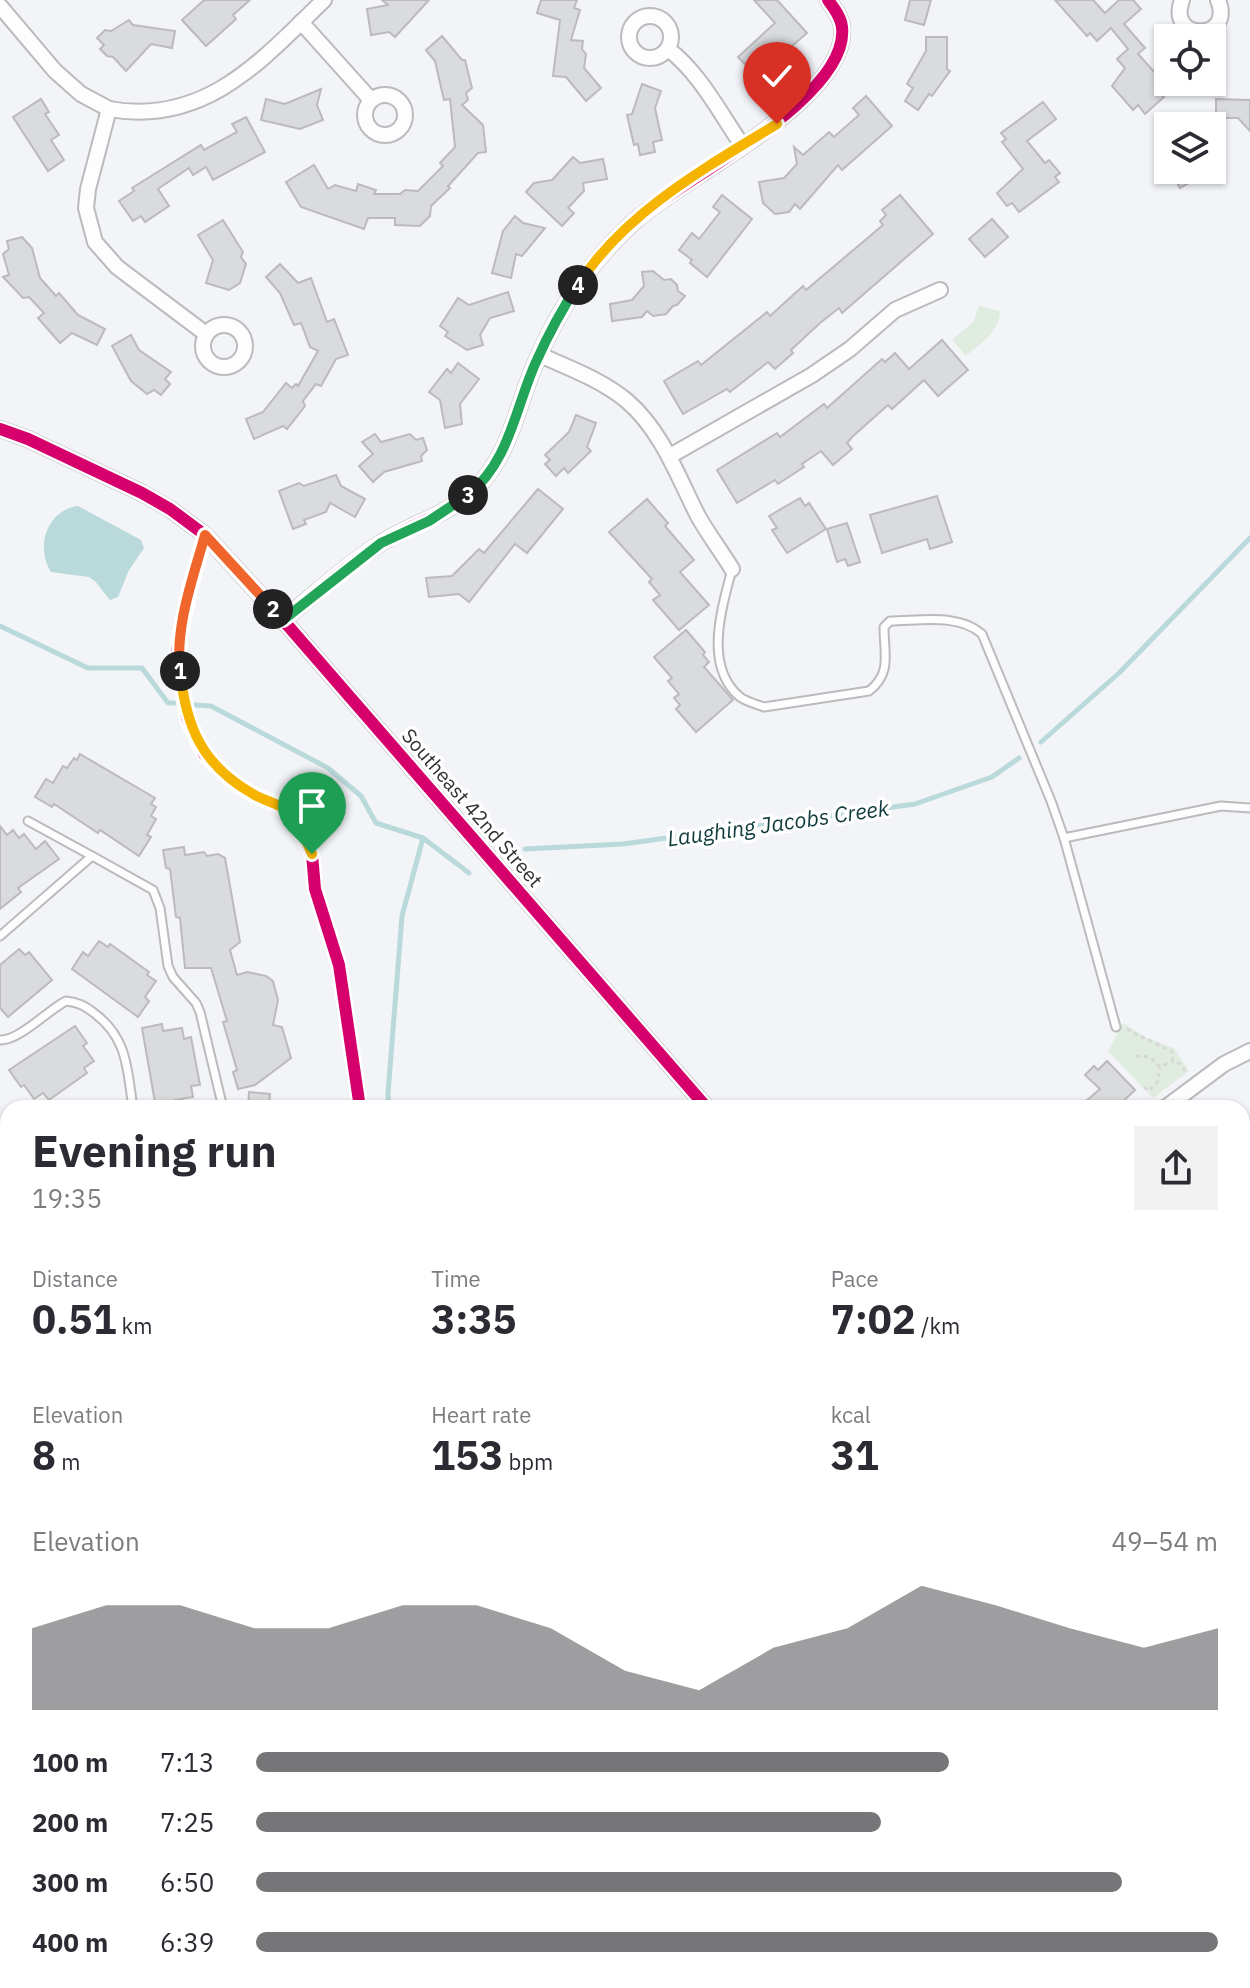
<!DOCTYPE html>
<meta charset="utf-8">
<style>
body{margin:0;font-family:"IBM Plex Sans",sans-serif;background:#f2f2f3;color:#2b2b33;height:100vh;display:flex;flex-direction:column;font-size:30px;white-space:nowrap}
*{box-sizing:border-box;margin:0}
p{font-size:26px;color:#7c7c81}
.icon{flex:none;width:44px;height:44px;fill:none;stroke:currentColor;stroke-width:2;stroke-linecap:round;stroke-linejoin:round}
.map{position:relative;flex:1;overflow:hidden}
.drawer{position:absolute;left:0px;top:1100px;width:1250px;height:888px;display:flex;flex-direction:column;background:#fff;border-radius:24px 24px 0 0;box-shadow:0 2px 6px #0004}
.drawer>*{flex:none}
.fabs{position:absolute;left:1154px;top:24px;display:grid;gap:16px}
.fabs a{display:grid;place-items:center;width:72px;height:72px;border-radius:0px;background:#fff;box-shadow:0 2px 6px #0004;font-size:40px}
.pin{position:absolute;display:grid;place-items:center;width:68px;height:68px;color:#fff;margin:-82px -34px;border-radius:50% 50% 50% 0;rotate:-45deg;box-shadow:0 0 8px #0007}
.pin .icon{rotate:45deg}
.km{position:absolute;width:40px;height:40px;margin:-20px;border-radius:50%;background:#222;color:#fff;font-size:22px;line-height:40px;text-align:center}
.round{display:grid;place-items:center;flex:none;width:84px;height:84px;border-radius:0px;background:#f2f2f3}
.head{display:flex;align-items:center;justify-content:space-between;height:136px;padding:0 32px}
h1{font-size:44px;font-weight:800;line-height:60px}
.metrics{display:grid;grid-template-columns:repeat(3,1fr);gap:12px;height:136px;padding:8px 32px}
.metrics div{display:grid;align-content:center}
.metrics b{font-size:40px;font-weight:800}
.metrics small{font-size:22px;font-weight:400}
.metrics p{font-size:22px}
.chart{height:224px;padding:16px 32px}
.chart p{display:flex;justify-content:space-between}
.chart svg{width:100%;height:144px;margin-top:8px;fill:#767679;opacity:.7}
ul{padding:0 32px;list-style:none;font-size:26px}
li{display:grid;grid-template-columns:128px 96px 1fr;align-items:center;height:60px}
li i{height:20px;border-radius:10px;background:#767679}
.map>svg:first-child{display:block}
.built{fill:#e5e6ee}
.green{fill:#e1ece1}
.water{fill:#b9d9db}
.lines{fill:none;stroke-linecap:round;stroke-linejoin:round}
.stream{stroke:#b9d9db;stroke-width:5}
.building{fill:#dadbde;stroke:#bbbbbe;stroke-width:2}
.service-casing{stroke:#bbbbbe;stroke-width:11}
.minor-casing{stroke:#bbbbbe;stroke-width:18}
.tertiary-casing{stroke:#bbbbbe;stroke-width:20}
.secondary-casing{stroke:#bbbbbe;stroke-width:22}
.path{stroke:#d7d7d8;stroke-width:3;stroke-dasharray:4 4;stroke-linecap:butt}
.service{stroke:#fdfdfe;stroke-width:7}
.minor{stroke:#fdfdfe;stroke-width:14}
.tertiary{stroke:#fdfdfe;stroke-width:16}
.secondary{stroke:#fdfdfe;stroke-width:18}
.cycleway-casing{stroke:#fff;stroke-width:17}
.cycleway{stroke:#d6006c;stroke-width:12}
.split-1-casing{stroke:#fff;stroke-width:16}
.split-2-casing{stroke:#fff;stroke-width:16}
.split-3-casing{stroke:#fff;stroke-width:16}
.split-4-casing{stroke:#fff;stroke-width:16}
.split-5-casing{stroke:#fff;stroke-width:16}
.split-1{stroke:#f5b400;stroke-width:10}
.split-2{stroke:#f0652b;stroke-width:10}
.split-3{stroke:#22a559;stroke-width:10}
.split-4{stroke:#22a559;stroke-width:10}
.split-5{stroke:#f5b400;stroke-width:10}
.labels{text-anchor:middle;stroke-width:7;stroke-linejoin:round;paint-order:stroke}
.street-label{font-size:20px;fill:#323234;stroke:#fff}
.water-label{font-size:22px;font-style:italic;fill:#113c3d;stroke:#fff}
</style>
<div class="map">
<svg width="1250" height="1988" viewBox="0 0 1250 1988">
<rect width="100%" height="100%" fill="#f3f4f8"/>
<!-- built -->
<polygon class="built" points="0,1226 8,1227 8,1804 0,1795"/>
<!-- green -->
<g class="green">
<path d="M979,306L1000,311C1000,332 981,343 966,356L952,340L973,322Z"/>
<polygon points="1123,1023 1147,1038 1174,1048 1189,1071 1153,1098 1108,1051"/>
</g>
<!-- water -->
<g class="water">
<path d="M78,506L141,540L144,548L129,570L118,597L110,600L95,581L89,577L51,572C35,547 47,510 78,506Z"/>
<polygon points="161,1980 286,1980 281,1988 165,1988"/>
</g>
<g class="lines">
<!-- stream -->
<g class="stream">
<polyline points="0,626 88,668 142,668 168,703 174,703"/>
<polyline points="195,705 211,706 328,768 361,796 376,823 423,838 469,873"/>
<polyline points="1041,742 1119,673 1250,538"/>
<polyline points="525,849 623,844 915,804 992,777 1019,758"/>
<polyline points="389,1108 388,1093 402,916 423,838"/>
</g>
</g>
<!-- building -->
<g class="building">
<polygon points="204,0 250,0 233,15 236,19 206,46 182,20"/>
<polygon points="382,0 429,0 395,37 389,32 371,35 367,9 388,5"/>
<polygon points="541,0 577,0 574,8 580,10 571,40 583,41 582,49 586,54 584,68 601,88 586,101 566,77 553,76 560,20 537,13"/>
<polygon points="754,0 777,0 807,33 792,46 796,50 760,80 738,57 775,23"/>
<polygon points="910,0 931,0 924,25 905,20"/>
<polygon points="1055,0 1093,0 1105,13 1119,0 1133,0 1141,9 1124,24 1145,48 1138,54 1157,75 1159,72 1168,82 1158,90 1164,97 1145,114 1138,105 1133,110 1112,86 1125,68 1117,59 1128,49 1111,28 1097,41 1090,33 1087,36"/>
<polygon points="129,20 133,25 175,31 172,48 151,44 126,71 113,57 107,56 100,49 104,45 97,38 105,30 111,31"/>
<polygon points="442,36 462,60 465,60 472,88 466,93 468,100 462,105 483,125 486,152 478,153 448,186 450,188 431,206 430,216 420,226 395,225 395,218 368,218 364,229 301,207 286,182 314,165 328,189 335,185 356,191 358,184 376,190 374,194 400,194 405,190 418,191 443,166 440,163 455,147 450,99 444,100 435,61 426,50"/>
<polygon points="926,37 947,37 947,69 950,71 932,96 929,94 918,110 905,101 913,88 907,84 926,51"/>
<polygon points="642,84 661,91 655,108 662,140 653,142 655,152 640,155 638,144 634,145 627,115 632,114"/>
<polygon points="321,89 317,105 323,120 300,129 261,120 266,99 285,104"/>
<polygon points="866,96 892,126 842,170 838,165 800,209 795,204 789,212 775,214 763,203 759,182 784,178 797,164 794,147 803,155 829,132 834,137 859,115 853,108"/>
<polygon points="41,99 49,112 45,114 59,135 51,140 64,160 48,171 13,117"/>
<polygon points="1216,99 1250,100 1250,131 1238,118 1216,118"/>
<polygon points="1043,102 1056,119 1027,141 1045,163 1049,160 1060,173 1055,177 1059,182 1019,212 1012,203 1007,206 997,193 1023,169 1002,142 1006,139 1001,133"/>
<polygon points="246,117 265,152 213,180 206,167 193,175 189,168 158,189 169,206 145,222 141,216 133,221 119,201 134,191 132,188 201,145 204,150 237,132 232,124"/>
<polygon points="573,157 580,163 603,159 607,179 583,183 584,191 568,208 574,213 562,226 526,192 534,183 552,180"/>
<polygon points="1170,170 1211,170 1180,188"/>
<polygon points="722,195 752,219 707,277 690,263 692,260 679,250 692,233 699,239 720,212 713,207"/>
<polygon points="900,195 933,234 842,313 839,308 820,323 791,350 793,353 775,369 768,362 730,392 727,389 683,414 664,381 698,361 701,365 767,312 770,316 803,286 806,290 883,225 880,221 886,215 882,210"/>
<polygon points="515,216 523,223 545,228 522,256 516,254 511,278 492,273 503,231"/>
<polygon points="992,219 1008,237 985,257 969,239"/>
<polygon points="223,220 243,252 241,257 246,264 240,283 229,290 206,283 213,260 198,235"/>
<polygon points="22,237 32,248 40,278 56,296 59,293 78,315 105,329 97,345 72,333 60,343 38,318 44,313 29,297 23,298 3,277 9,275 3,254 9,249 7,241"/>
<polygon points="280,264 298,283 311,278 327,322 334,319 348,355 336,359 321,386 316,384 303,401 305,406 287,429 283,426 254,439 246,419 263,412 286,383 292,388 296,384 298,386 318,351 310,347 301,323 294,325 280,293 266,277"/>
<polygon points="653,271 664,280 671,279 677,285 678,291 685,296 677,305 673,306 666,314 653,316 647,311 642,317 612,321 610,304 632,300 644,286 642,272"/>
<polygon points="508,292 514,311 490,318 480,335 483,345 467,350 445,336 448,332 440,326 458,298 469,305"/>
<polygon points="131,335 139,350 171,372 165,379 170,384 161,395 154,390 147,394 131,381 112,346"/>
<polygon points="942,340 968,370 938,396 924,380 892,409 888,405 852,437 847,443 852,449 833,465 821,451 802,464 804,467 778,484 775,480 737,503 717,470 777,433 780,437 824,404 827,408 882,359 885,362 895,353 909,369"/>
<polygon points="458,363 479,379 460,404 462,424 445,428 440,400 429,392 447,369 451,373"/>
<polygon points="576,415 596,423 587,447 591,451 568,473 564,468 556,476 545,464 550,460 545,455 569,432"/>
<polygon points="375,434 381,442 410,434 416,440 423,438 427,450 421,456 422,461 384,472 373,482 359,466 373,454 362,442"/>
<polygon points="336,475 341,486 365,499 355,517 330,503 326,512 304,520 306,524 293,529 279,491 299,483 304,486"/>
<polygon points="538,489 563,509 527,553 515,544 469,602 459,594 429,597 426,578 452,576 479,549 484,553"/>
<polygon points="937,496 952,542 930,549 927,539 882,553 870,515"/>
<polygon points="800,498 805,506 809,503 826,529 787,553 772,530 777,528 769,516"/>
<polygon points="647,499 668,523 665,526 694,560 680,572 709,605 679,630 653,600 660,595 649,582 652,579 609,532"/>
<polygon points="847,523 860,562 848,566 845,559 837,562 827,529"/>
<polygon points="686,630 705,652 703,655 709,662 704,667 733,700 696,732 676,709 680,705 674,698 679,694 668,681 672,678 654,657"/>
<polygon points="80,754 155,798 151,804 156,807 151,816 156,819 147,835 151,837 139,856 100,830 98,833 54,804 52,807 35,797 46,779 53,783 63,766 67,768 74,758 77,760"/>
<polygon points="0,826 7,835 13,830 19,838 24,834 36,849 45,841 59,859 18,888 21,892 0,909"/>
<polygon points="184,847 185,855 204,852 207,856 218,854 225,858 240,942 230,950 237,975 247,972 266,976 273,981 278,1000 273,1025 282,1027 291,1058 255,1085 238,1089 233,1072 237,1070 223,1022 227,1021 211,968 185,968 180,918 176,917 170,869 166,868 163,850"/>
<polygon points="99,941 108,947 110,944 149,972 147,975 156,981 145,997 149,1001 138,1017 72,969 83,952 88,956"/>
<polygon points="19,949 25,955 29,952 52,980 8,1017 0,1008 0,965"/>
<polygon points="162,1024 163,1031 182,1028 184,1039 191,1037 200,1085 191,1086 193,1097 175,1100 176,1105 156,1108 142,1028"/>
<polygon points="75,1026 87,1043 83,1046 94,1061 84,1068 87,1073 49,1100 43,1093 34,1099 24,1085 21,1087 9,1070"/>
<polygon points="1107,1061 1135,1090 1116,1108 1078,1108 1100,1089 1085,1075 1094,1066 1098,1070"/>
<polygon points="249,1092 270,1094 269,1108 248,1108"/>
</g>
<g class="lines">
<defs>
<g id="service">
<path d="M732,569C722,608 703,666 740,697C747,702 756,704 764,707L869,691C892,673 884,654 884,627L890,621C919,621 959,613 982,634L1051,801L1064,838L1221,806L1250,808"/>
<polyline points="28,821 92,856"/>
<polyline points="1064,838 1116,1027"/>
<polyline points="0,936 92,856 153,890 160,908 168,966 173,977 196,1003 200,1012 223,1108"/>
<path d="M0,1040C19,1041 48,1010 66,1001C78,1002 85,1006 94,1013C128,1038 127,1069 133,1108"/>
<polyline points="0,1197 8,1197"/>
<polyline points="0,1355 3,1331 8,1320"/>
<polyline points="0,1376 8,1378"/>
<polyline points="0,1653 8,1652"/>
</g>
<g id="minor">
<path d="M1182,0C1166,42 1235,42 1218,0"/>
<polyline points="0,6 55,71 81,94 109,109 88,189 86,208 95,242 117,267 206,334"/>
<circle cx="650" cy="37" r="21"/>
<polyline points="301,22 371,100"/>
<path d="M668,49C699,72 720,113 742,145"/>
<circle cx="385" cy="115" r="20"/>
<path d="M109,109C205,126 261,61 324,0"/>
<circle cx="224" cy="346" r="21"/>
<path d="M540,355C569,368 602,380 627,401C662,431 678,477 698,516C708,534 721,551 732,569"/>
<polyline points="0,429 28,439 142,493 170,509 205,535 283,620 707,1108"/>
<polyline points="670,456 812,375 850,349 895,310 940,290"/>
<path d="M283,620C314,595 344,567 378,545C411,523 447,517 477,487C511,453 517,405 536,362C559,308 592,259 636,220C684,177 850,98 842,27C841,17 834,8 828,0"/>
<polyline points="1165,1108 1224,1064 1250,1051"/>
<polyline points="1242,1260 1250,1259"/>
<polyline points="1242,1564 1250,1562"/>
<polyline points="1242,1953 1250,1963"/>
<polyline points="122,1980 128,1988"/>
<polyline points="763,1980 772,1988"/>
<polyline points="543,1988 552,1980"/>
</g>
<polyline id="tertiary" points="575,1980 583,1988"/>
<g id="secondary">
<polyline points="1242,1403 1250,1400"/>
<polyline points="17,1988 24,1980"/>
</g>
</defs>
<!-- service casing -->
<use href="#service" class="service-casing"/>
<!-- minor casing -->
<use href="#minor" class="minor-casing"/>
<!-- tertiary casing -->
<use href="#tertiary" class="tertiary-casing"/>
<!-- secondary casing -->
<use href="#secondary" class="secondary-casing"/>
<!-- path -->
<g class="path">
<path d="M1127,1029C1141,1037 1158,1044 1172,1052L1173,1061L1180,1064L1187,1074"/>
<polyline points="1136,1056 1150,1057 1160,1067 1173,1061"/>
<polyline points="1144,1087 1149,1091 1158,1081 1160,1067"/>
</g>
<!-- service -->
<use href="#service" class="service"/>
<!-- minor -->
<use href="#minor" class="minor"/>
<!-- tertiary -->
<use href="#tertiary" class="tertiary"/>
<!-- secondary -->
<use href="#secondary" class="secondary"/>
<defs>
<g id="cycleway">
<polyline points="0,429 28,439 142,493 170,509 205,535 283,620 707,1108"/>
<polyline points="205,535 190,588 177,650 187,718 204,754 231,780 255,796 278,804 291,815 312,854 315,889 339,965 360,1108"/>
<path d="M283,620C314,595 344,567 378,545C411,523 447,517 477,487C511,453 517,405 536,362C559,308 592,259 636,220C684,177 850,98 842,27C841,17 834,8 828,0"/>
</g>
</defs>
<!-- cycleway casing -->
<use href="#cycleway" class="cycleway-casing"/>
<!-- cycleway -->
<use href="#cycleway" class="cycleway"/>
</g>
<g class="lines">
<defs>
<path id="split-1" d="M180,671C186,727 202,765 253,794C266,802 281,803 291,815C301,826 306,841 312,854"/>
<path id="split-2" d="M180,671C175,626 193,578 205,535L273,609"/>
<polyline id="split-3" points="273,609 283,620 381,543 429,521 468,495"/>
<path id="split-4" d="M468,495C510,461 515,408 536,362C548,335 562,309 578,285"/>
<path id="split-5" d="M578,285C625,212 705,168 777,124"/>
</defs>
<!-- split-1 casing -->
<use href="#split-1" class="split-1-casing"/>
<!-- split-2 casing -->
<use href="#split-2" class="split-2-casing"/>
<!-- split-3 casing -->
<use href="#split-3" class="split-3-casing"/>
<!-- split-4 casing -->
<use href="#split-4" class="split-4-casing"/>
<!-- split-5 casing -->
<use href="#split-5" class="split-5-casing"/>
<!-- split-1 -->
<use href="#split-1" class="split-1"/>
<!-- split-2 -->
<use href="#split-2" class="split-2"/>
<!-- split-3 -->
<use href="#split-3" class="split-3"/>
<!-- split-4 -->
<use href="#split-4" class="split-4"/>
<!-- split-5 -->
<use href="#split-5" class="split-5"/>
</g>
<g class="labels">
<!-- street labels -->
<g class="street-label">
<text transform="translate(472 808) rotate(49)" y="7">Southeast 42nd Street</text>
</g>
<!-- water labels -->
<g class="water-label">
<text transform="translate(778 823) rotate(-8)" y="8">Laughing Jacobs Creek</text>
</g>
</g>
</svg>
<div class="fabs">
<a><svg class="icon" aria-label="locate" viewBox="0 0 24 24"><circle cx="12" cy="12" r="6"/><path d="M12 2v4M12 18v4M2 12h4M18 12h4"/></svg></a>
<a><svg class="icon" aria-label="layers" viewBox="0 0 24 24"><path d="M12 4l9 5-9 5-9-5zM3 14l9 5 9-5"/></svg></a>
</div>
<div class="pin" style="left:312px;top:854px;background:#1e9e55"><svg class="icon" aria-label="arrive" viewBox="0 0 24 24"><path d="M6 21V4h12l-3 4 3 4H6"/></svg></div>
<div class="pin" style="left:777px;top:124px;background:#d93025"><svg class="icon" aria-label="check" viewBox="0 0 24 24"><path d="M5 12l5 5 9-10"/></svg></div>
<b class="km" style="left:180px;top:671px">1</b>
<b class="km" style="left:273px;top:609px">2</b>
<b class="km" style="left:468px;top:495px">3</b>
<b class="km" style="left:578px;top:285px">4</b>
<section class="drawer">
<div class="head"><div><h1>Evening run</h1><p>19:35</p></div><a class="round"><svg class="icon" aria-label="share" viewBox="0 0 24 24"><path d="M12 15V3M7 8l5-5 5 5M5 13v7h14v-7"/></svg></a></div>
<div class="metrics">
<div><p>Distance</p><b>0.51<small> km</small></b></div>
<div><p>Time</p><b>3:35</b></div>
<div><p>Pace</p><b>7:02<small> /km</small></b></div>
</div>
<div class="metrics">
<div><p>Elevation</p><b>8<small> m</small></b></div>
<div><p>Heart rate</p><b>153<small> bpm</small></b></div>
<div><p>kcal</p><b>31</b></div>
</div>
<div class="chart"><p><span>Elevation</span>49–54 m</p>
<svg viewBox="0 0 160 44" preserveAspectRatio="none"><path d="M0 44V19L10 12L20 12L30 19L40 19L50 12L60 12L70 19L80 32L90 38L100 25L110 19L120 6L130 12L140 19L150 25L160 19V44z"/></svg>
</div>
<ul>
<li><b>100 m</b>7:13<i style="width:72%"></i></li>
<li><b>200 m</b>7:25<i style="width:65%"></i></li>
<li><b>300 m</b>6:50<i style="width:90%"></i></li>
<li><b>400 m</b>6:39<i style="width:100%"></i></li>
</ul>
</section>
</div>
